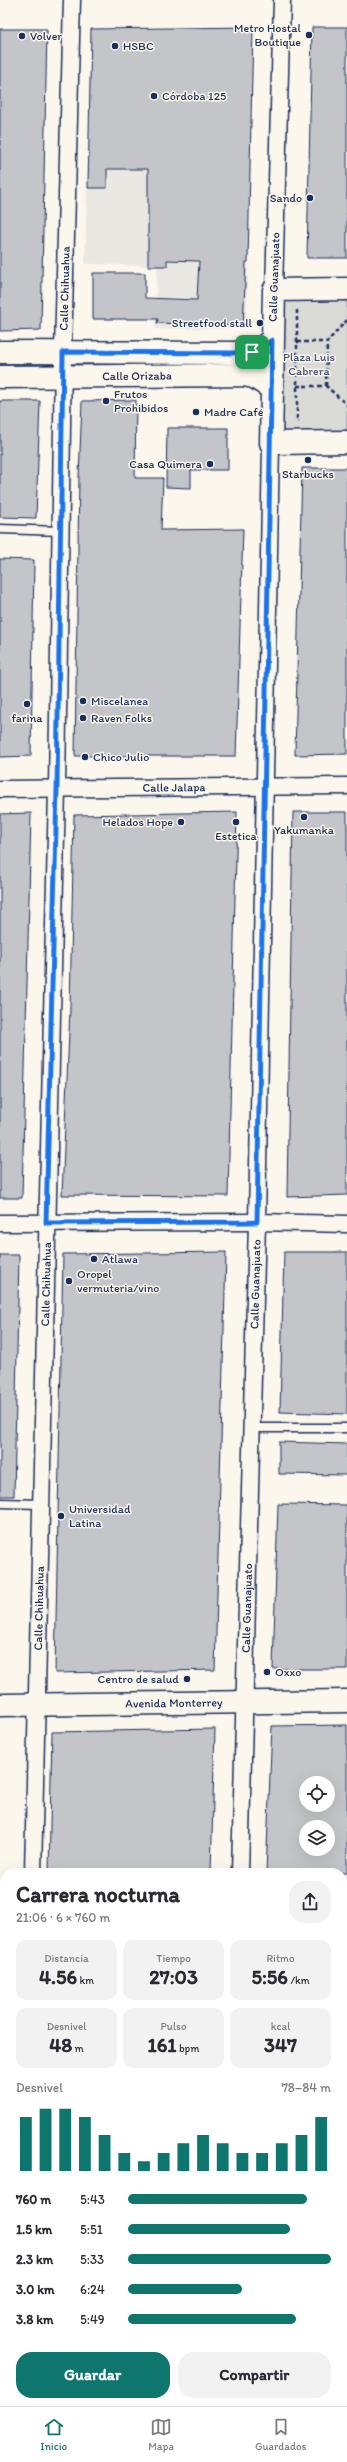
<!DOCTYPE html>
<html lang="es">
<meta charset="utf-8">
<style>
body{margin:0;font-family:Itim,sans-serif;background:#f2f2f3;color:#2b2b33;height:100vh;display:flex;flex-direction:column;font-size:15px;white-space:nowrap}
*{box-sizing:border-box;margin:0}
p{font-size:13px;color:#7c7c81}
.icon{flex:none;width:22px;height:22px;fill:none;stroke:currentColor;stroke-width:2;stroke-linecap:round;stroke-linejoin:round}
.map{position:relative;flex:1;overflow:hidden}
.panel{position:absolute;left:0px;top:1868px;width:347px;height:538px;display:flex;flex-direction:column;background:#fff;border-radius:16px 16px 0 0;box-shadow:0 4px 16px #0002}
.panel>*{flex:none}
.tools{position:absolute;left:299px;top:1776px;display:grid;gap:8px}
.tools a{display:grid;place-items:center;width:36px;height:36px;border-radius:50%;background:#fff;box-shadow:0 4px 16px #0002;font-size:20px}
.pin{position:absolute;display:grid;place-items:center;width:34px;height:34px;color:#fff;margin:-17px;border-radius:8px;box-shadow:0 2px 6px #0006}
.round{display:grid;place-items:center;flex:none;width:42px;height:42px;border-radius:16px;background:#f2f2f3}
.headline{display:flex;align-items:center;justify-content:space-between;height:68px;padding:0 16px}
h1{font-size:22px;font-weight:800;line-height:30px}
.figures{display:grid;grid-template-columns:repeat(3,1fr);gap:6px;height:68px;padding:4px 16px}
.figures div{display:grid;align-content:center;border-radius:10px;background:#f2f2f3;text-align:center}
.figures b{font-size:20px;font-weight:800}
.figures small{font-size:11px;font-weight:400}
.figures p{font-size:11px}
.chart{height:112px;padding:8px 16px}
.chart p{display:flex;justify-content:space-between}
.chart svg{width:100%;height:72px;margin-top:4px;stroke:#0f766e;stroke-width:6}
.action{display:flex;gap:8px;margin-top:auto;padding:8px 16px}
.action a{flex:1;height:46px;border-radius:16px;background:#0f766e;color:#fff;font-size:16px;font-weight:800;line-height:46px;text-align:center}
.action a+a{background:#f2f2f3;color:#2b2b33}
ul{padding:0 16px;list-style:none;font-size:13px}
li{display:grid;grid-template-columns:64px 48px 1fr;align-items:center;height:30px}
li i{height:10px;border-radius:5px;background:#0f766e}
.dock{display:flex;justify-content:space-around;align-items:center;height:56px;border-top:1px solid #e1e1e2;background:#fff;font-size:11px;color:#7c7c81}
.dock a{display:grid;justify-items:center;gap:2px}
.dock .current{color:#0f766e}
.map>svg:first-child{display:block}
.built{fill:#eae8e2}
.green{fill:#dadad7;stroke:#7a849a}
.building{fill:#c3c5c9;stroke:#1b2f5e;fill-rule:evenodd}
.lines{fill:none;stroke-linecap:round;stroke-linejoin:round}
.lane-casing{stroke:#1b2f5e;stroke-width:11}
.street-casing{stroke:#1b2f5e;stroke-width:19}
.secondary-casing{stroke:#1b2f5e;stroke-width:25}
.primary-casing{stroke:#1b2f5e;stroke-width:25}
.path{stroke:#1b2f5e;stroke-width:2.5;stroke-dasharray:4 3;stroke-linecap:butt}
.lane{stroke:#fbf7ec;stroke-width:8}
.street{stroke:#fbf7ec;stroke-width:16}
.secondary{stroke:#fbf7ec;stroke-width:22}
.primary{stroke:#fbf7ec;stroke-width:22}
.route-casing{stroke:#fff;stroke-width:8}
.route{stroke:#1a73e8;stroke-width:5}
.poi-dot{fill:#1b2f5e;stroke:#fbf7ec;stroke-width:1.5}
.labels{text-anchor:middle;stroke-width:3;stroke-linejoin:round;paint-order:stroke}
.poi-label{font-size:12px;fill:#1b2f5e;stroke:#fbf7ec;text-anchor:start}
.street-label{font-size:12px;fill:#1b2f5e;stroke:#fbf7ec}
.park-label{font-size:12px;fill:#415176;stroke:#fbf7ec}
</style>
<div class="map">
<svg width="347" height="2406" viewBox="0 0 347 2406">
<rect width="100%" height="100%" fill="#fbf7ec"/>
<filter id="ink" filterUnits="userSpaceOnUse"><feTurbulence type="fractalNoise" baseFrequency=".025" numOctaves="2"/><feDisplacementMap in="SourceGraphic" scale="8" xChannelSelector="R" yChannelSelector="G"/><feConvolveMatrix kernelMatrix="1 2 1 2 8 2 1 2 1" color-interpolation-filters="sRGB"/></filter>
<g filter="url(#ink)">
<!-- built -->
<g class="built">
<polygon points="88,144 170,146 168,259 248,262 246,328 155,329 157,266 85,264"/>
<polygon points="0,2113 5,2116 5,2215 0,2215"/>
<polygon points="0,2274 5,2274 5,2401 26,2401 21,2406 0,2406"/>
<polygon points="342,2312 347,2315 347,2406 317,2406 317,2401 342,2401"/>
<polygon points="147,2401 204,2401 202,2406 142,2406"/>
</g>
<!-- green -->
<polygon class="green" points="347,289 347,442 271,443 274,290"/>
<!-- building -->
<g class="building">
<polygon points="253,27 248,262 246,262 243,326 157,323 158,319 93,319 93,273 145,273 145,298 197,300 199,261 167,260 167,266 148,266 148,169 107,169 107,188 88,188 91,29"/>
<polygon points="312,27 347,27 347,258 307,258"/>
<polygon points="0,29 47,29 41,330 0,331"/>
<polygon points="136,400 135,478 163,478 161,530 243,529 236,756 75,756 79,477 82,401"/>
<polygon points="0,401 40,401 36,518 0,517"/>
<polygon points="167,428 228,428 228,470 191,470 191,488 166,487"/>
<polygon points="302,468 347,468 347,754 295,755"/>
<polygon points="0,559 34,560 31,756 0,757"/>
<polygon points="237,812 228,1196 62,1195 70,1009 74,815"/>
<polygon points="293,812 347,812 347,1195 287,1197"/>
<polygon points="31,813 22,1198 0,1198 0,814"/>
<polygon points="226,1252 215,1670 55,1673 63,1254"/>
<polygon points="284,1252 347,1252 347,1414 280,1412"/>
<polygon points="0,1255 19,1255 14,1496 0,1496"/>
<polygon points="279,1442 347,1444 347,1475 279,1474"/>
<polygon points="278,1504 347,1505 347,1669 273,1669"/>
<path d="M347,1725V1873H266L272,1726ZM306,1783H328V1805H306ZM306,1827H328V1849H306Z"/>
<polygon points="215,1729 211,1873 49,1873 52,1732"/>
</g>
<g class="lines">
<defs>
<g id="lane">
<polyline points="0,529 61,531"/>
<polyline points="252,1428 347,1428"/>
<polyline points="0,1503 41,1504"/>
</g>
<g id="street">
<polyline points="274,290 282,0"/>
<path id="s1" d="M0,789L347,786"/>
<polyline points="0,1223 257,1222 347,1224"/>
<path id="s2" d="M33,1873L57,789L63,352L72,0"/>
<path id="s3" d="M240,1873L257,1222L271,443"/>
<polyline points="0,2243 5,2243"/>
<polyline points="342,2262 347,2259"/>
<polyline points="266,2401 266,2406"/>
<polyline points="294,2401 294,2406"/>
</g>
<g id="secondary">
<polyline points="347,289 274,290 271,443 347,442"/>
<polyline points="0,352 243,353 259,350 272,340"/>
<path id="s4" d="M0,377L242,375L254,377L271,388"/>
<polyline points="0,2027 5,2029"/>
<polyline points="0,2078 5,2080"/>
<polyline points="342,2223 347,2226"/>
<polyline points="342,2280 347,2283"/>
</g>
<g id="primary">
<path id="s5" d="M0,1705L347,1701"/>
<polyline points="342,2148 347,2143"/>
<polyline points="342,2238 347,2239"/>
<polyline points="82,2406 87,2401"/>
</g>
</defs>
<!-- lane casing -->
<use href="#lane" class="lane-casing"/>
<!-- street casing -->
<use href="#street" class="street-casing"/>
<!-- secondary casing -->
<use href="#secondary" class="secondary-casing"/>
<!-- primary casing -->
<use href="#primary" class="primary-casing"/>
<!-- path -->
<g class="path">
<polyline points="297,310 297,421 299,421"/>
<polyline points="297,342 327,342 347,320"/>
<polyline points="297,386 326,386 347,405"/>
<polyline points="326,386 327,342"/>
</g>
<!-- lane -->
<use href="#lane" class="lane"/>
<!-- street -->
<use href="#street" class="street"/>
<!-- secondary -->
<use href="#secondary" class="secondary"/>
<!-- primary -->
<use href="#primary" class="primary"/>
</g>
</g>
<g class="lines" filter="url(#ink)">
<defs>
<polygon id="route" points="272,340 257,1222 46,1223 57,789 63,352 243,353 259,350"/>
</defs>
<!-- route casing -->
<use href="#route" class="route-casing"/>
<!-- route -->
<use href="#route" class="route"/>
</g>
<!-- markers -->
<g class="poi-dot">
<circle cx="309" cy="35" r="4"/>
<circle cx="22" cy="36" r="4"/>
<circle cx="115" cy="46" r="4"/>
<circle cx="154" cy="96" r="4"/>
<circle cx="310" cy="198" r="4"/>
<circle cx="260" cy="323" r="4"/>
<circle cx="106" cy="401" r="4"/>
<circle cx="196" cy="412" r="4"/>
<circle cx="308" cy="460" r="4"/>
<circle cx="210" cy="464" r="4"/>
<circle cx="83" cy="701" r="4"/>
<circle cx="27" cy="704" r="4"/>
<circle cx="83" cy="718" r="4"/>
<circle cx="85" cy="757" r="4"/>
<circle cx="304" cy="817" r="4"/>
<circle cx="181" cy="822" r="4"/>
<circle cx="236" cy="822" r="4"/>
<circle cx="94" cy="1259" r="4"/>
<circle cx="69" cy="1281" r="4"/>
<circle cx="61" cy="1516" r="4"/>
<circle cx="267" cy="1672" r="4"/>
<circle cx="187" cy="1679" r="4"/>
</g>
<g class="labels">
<!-- poi labels -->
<g class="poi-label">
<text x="301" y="32" text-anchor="end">Metro Hostal<tspan x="301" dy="14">Boutique</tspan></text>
<text x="30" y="40">Volver</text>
<text x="123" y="50">HSBC</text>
<text x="162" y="100">Córdoba 125</text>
<text x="302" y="202" text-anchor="end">Sando</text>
<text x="252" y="327" text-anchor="end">Streetfood stall</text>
<text x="114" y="398">Frutos<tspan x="114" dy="14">Prohibidos</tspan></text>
<text x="204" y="416">Madre Café</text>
<text x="202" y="468" text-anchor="end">Casa Quimera</text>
<text x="308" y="478" text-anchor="middle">Starbucks</text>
<text x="91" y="705">Miscelanea</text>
<text x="27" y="722" text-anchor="middle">farina</text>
<text x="91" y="722">Raven Folks</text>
<text x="93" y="761">Chico Julio</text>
<text x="173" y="826" text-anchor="end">Helados Hope</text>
<text x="304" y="834" text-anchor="middle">Yakumanka</text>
<text x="236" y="840" text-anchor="middle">Estetica</text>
<text x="102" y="1263">Atlawa</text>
<text x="77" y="1278">Oropel<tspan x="77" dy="14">vermuteria/vino</tspan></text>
<text x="69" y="1513">Universidad<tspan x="69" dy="14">Latina</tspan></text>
<text x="275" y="1676">Oxxo</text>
<text x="179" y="1683" text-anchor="end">Centro de salud</text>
</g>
<!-- street labels -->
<g class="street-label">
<text transform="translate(274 277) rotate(-88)" y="4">Calle Guanajuato</text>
<text dy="4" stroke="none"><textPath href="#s2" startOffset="1585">Calle Chihuahua</textPath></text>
<text dy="4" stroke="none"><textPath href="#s4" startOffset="137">Calle Orizaba</textPath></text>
<text dy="4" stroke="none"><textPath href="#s1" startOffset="174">Calle Jalapa</textPath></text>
<text dy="4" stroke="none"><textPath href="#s2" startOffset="589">Calle Chihuahua</textPath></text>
<text dy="4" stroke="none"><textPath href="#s3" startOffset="589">Calle Guanajuato</textPath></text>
<text dy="4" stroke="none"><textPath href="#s2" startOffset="265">Calle Chihuahua</textPath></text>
<text dy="4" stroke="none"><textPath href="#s3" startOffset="265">Calle Guanajuato</textPath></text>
<text dy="4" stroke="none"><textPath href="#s5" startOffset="174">Avenida Monterrey</textPath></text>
</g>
<!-- park labels -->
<g class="park-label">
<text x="309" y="361">Plaza Luis<tspan x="309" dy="14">Cabrera</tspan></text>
</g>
</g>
</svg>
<div class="tools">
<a><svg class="icon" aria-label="locate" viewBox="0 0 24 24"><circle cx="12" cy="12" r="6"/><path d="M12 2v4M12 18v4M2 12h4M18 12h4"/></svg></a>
<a><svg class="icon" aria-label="layers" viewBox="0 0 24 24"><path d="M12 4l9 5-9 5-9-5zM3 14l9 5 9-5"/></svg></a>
</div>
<div class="pin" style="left:252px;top:352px;background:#1e9e55"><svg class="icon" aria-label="arrive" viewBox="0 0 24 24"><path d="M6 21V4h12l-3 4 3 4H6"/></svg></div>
<section class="panel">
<div class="headline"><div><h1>Carrera nocturna</h1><p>21:06 · 6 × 760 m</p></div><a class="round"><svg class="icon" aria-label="share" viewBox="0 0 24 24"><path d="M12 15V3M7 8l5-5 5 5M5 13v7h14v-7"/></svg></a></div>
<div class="figures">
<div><p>Distancia</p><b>4.56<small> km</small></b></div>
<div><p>Tiempo</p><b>27:03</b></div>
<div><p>Ritmo</p><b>5:56<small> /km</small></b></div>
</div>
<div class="figures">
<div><p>Desnivel</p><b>48<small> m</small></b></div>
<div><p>Pulso</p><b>161<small> bpm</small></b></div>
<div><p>kcal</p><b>347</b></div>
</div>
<div class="chart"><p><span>Desnivel</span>78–84 m</p>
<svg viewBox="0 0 160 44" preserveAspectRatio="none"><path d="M5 44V11M15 44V6M25 44V6M35 44V11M45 44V22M55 44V33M65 44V38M75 44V33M85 44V27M95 44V22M105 44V27M115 44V33M125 44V33M135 44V27M145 44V22M155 44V11"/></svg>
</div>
<ul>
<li><b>760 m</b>5:43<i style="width:88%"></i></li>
<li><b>1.5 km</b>5:51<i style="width:80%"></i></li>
<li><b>2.3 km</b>5:33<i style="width:100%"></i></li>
<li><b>3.0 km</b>6:24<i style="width:56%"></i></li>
<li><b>3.8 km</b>5:49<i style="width:83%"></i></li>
</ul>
<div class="action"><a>Guardar</a><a>Compartir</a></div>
</section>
</div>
<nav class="dock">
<a class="current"><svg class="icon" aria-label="home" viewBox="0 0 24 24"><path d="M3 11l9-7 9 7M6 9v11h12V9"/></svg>Inicio</a>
<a><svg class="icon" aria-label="map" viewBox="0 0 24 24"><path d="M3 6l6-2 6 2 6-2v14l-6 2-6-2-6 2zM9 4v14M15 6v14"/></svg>Mapa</a>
<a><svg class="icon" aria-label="saved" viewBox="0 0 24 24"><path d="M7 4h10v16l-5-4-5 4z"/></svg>Guardados</a>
</nav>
